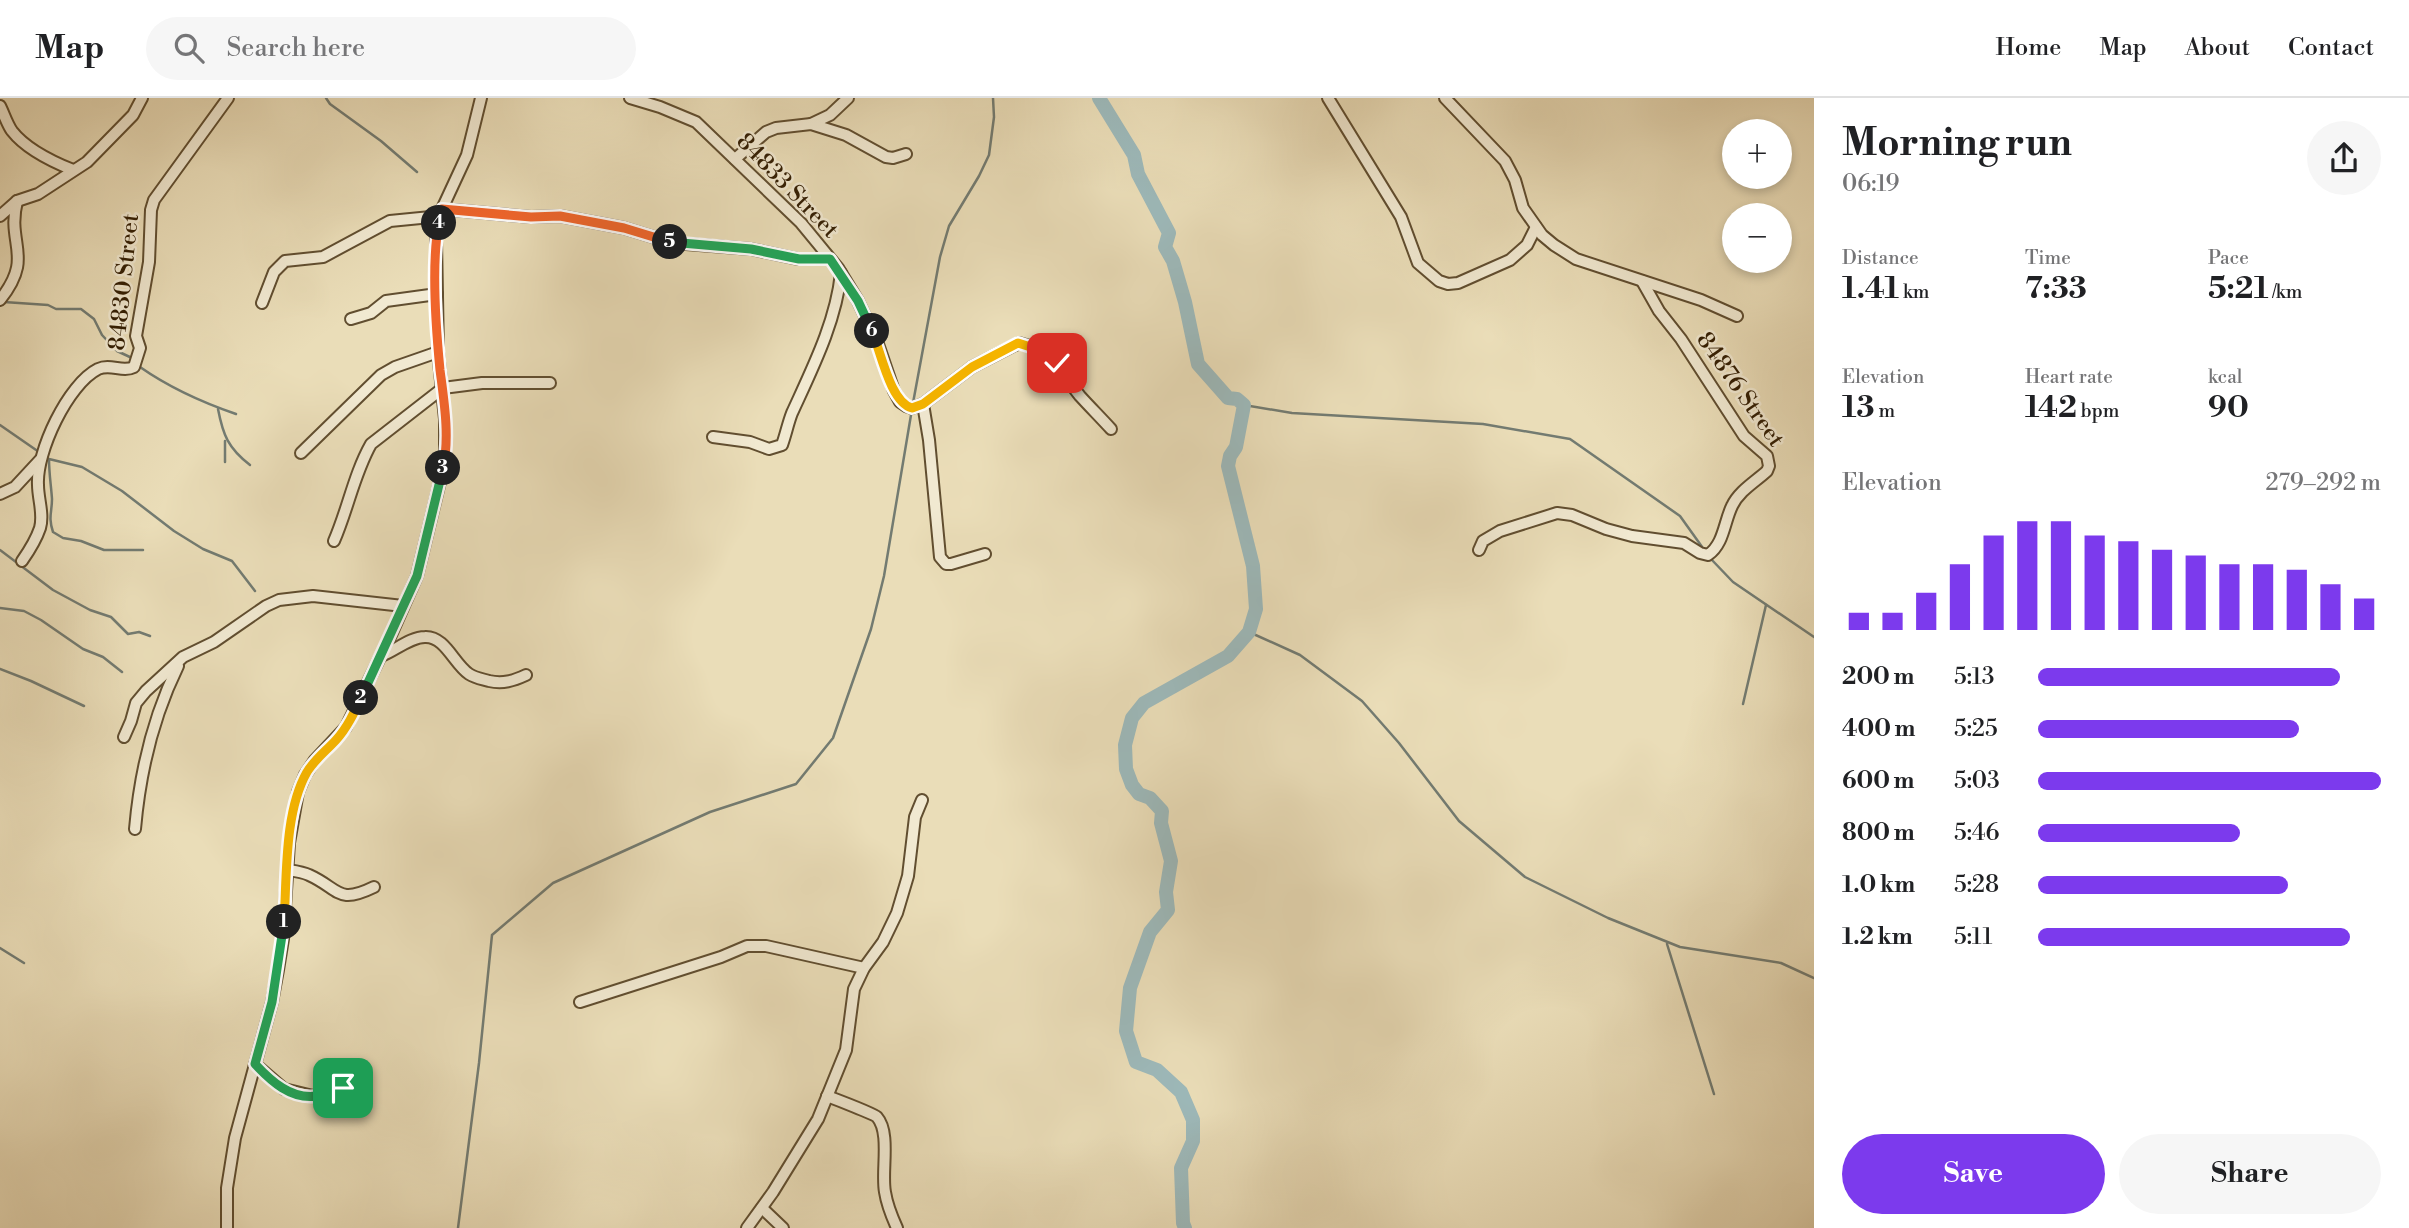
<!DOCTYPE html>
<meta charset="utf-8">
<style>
body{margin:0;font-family:"Libre Bodoni",serif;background:#f6f6f6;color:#202124;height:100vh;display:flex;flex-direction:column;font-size:26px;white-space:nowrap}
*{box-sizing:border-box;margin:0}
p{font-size:23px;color:#757577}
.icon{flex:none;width:38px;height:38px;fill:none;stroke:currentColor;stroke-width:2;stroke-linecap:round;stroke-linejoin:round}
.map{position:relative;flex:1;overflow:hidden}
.sheet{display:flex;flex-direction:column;background:#fff;width:595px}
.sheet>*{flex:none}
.buttons{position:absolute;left:1722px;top:21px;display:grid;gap:14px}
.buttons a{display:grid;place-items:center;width:70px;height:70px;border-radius:50%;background:#fff;box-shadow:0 4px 10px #0003;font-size:35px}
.pin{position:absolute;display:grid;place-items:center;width:60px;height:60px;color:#fff;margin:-30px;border-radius:14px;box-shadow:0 4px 10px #0006}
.km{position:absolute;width:35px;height:35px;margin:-18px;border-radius:50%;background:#222;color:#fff;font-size:19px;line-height:35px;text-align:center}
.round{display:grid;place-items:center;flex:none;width:74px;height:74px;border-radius:37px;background:#f6f6f6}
.head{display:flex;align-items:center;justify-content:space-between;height:119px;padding:0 28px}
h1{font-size:38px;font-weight:700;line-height:52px}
.metrics{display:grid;grid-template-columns:repeat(3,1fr);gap:10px;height:119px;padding:7px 28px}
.metrics div{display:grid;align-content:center}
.metrics b{font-size:30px;font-weight:700}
.metrics small{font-size:19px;font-weight:400}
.metrics p{font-size:19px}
.chart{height:196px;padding:14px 28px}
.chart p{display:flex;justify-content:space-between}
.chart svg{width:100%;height:126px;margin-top:7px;stroke:#7c3aed;stroke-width:6}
.button{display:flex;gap:14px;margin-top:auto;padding:14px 28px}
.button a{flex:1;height:80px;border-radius:42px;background:#7c3aed;color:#fff;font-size:28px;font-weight:700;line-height:80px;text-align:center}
.button a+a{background:#f6f6f6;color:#202124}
ul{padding:0 28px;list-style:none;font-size:23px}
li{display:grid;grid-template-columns:112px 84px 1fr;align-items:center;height:52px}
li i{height:18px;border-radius:9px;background:#7c3aed}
header{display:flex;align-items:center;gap:42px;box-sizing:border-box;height:98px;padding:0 35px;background:#fff;border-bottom:2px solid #e0e0e0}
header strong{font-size:33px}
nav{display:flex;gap:38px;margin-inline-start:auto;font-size:24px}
.search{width:490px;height:63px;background:#f6f6f6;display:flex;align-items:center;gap:18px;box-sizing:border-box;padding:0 24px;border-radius:38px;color:#757577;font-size:26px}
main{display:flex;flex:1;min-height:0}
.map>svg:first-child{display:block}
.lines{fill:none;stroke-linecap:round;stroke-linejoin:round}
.stream{stroke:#737b71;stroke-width:2.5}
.river{stroke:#9db9ba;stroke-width:14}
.minor-casing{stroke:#614e30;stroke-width:14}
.minor{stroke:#f1e9d1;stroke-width:10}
.split-1-casing{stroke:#fff;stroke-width:14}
.split-2-casing{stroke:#fff;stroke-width:14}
.split-3-casing{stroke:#fff;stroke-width:14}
.split-4-casing{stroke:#fff;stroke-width:14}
.split-5-casing{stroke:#fff;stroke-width:14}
.split-6-casing{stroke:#fff;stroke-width:14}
.split-7-casing{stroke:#fff;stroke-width:14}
.split-1{stroke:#22a559;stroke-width:9}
.split-2{stroke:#f5b400;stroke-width:9}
.split-3{stroke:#22a559;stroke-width:9}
.split-4{stroke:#f0652b;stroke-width:9}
.split-5{stroke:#f0652b;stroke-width:9}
.split-6{stroke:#22a559;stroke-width:9}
.split-7{stroke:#f5b400;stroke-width:9}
.labels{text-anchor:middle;stroke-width:5;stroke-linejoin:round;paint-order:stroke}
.street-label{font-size:23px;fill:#331e03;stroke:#f1e9d1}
</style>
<header>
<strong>Map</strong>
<div class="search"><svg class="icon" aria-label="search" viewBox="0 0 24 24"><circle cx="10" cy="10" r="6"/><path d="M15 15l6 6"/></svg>Search here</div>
<nav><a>Home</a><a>Map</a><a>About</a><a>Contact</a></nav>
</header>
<main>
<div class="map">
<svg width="1814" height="1130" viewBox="0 0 1814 1130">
<rect width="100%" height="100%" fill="#eaddb8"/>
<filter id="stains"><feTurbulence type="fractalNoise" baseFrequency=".00286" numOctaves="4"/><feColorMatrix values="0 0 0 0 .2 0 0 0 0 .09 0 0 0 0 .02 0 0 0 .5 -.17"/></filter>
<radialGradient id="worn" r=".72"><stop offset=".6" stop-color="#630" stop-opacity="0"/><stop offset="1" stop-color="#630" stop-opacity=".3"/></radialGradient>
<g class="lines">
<!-- stream -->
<g class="stream">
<polyline points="326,0 330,6 381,43 417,74"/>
<polyline points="4,204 48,207 56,211 81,211 94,221 102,237 117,253 132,260"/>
<path d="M140,269C170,290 201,304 236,316"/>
<polyline points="913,305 940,159 949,128 979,78 989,57 994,19 993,0"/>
<polyline points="1244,307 1292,315 1483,326 1570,341 1680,418 1705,453"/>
<path d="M218,311C223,337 228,350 250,367"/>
<polyline points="0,327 39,354"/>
<polyline points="225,343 225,364"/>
<polyline points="0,452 53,492 90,512 111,519 128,536 139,534 150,538"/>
<path d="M143,452H104L81,443L63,440L53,434C48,419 52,414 52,401C51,387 49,375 49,361L82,369L122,393L174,433L203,451L232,463L255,493"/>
<polyline points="1711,461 1733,484 1814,539"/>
<polyline points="0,510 24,513 41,522 83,551 103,559 122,574"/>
<polyline points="1249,534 1300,557 1362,603 1399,645 1459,723 1525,779 1608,820 1680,849 1781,865 1814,880"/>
<polyline points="0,571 31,583 84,608"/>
<polyline points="1743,606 1766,507"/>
<polyline points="1667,846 1714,996"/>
<polyline points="0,850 24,865"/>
<polyline points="458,1130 479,965 492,837 553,785 710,714 796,686 833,640 871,531 884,478 912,311"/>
</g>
<!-- river -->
<polyline class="river" points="1099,0 1134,57 1138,76 1169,135 1165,149 1173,163 1185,204 1198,266 1228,300 1237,301 1244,307 1236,349 1230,358 1228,368 1253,468 1256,511 1249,534 1228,558 1144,605 1132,620 1125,647 1126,671 1132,687 1139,696 1150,700 1162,713 1161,725 1171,763 1166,794 1168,812 1150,834 1130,890 1126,933 1136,964 1157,972 1181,994 1193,1022 1193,1043 1181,1070 1183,1125 1185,1130"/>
<defs>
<g id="minor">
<path d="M630,0L660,9L696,24L801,125L838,170L858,203L878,246L894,293L900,304L906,308L912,310L923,306L972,269L1019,245C1057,254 1058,271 1080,298C1090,309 1101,320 1111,331"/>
<polyline points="1328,0 1401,119 1418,165 1439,183 1448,186 1458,185 1510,162 1527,147 1536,129"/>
<polyline points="1445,0 1505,63 1515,82 1523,110 1542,137 1554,147 1576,161 1701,202 1737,218"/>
<path d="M0,8C4,16 7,26 12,33C26,51 53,64 73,72"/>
<polyline points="811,26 830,17 848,0"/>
<polyline points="735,61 766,34 776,30 811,26 846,37 886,59 893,60 906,56"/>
<polyline points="442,111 531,119 560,118 624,130 673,145 751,151 798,161 830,161"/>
<polyline points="0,118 17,103 38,96 87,64 133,17 142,0"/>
<path d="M0,202C35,158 6,147 17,103"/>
<polyline points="262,205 274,174 285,163 323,159 390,123 441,118"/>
<polyline points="351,221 371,215 386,203 437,196"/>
<polyline points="923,306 929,342 940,459 946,466 951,466 985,456"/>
<path d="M713,339L750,344L769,351L782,347C786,336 788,325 792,315C812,271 836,224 841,175"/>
<polyline points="301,355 381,277 395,269 438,254"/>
<polyline points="0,396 15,389 40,362"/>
<path d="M334,443C348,411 354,376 371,346L443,290L482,285H550"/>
<path d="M1479,452L1483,443L1500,433L1557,415L1572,417L1606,431L1632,438L1684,445L1700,455L1708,457C1724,446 1724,424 1732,408C1739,393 1755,384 1767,373L1769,368L1767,358L1744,338L1681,241L1659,213L1642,183"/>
<path d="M22,463C29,453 36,442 40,430C44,416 38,401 38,387C36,354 68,286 98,271C111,265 122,275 134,269L140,250L136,238L149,164L151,112L154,102L228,0"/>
<path d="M381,558C395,553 410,539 425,539C445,538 454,566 469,576C475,580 482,581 489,583C503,586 513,583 526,577"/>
<polyline points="124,639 131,623 136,605 146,593 183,559 214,544 266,508 279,502 313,498 403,508"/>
<path d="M135,731C140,674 153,619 178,568"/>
<path d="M288,772C295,773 303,774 309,777C340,791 337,807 374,789"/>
<polyline points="580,904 721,859 747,848 766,848 784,852 864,870"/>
<polyline points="255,966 284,991 313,998 331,991 343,990 365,999"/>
<path d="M827,998C835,1001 874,1016 877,1019C891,1035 881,1074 885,1094C887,1107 892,1119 897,1130"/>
<polyline points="762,1110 783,1130"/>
<polyline points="227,1130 227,1090 235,1040 272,904 278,872 283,841 289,745 298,694 305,677 315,662 346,629 391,537 417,478 445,363 445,321 438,254 436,142 442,111 467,57 481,0"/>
<polyline points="747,1130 773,1094 818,1021 846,952 854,891 864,870 883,844 897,815 908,778 915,719 922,702"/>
</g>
</defs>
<!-- minor casing -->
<use href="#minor" class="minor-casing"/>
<!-- minor -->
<use href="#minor" class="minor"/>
</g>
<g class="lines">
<defs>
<path id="split-1" d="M284,824L272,904L255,966C271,983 291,1002 317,998C327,996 332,990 343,990"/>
<path id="split-2" d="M284,824C287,779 284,714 307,674C315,661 326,653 336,642C347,630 354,615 361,600"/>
<polyline id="split-3" points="361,600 417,478 443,370"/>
<path id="split-4" d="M439,125C431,164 436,231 440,272C444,303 450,339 443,370"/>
<polyline id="split-5" points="439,125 442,111 531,119 560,118 624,130 670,144"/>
<polyline id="split-6" points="670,144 751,151 799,161 830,161 858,203 872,233"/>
<path id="split-7" d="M872,233C881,254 890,304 912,310L923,306L972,269L1018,245L1040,252L1057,265"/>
</defs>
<!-- split-1 casing -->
<use href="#split-1" class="split-1-casing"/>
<!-- split-2 casing -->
<use href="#split-2" class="split-2-casing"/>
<!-- split-3 casing -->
<use href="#split-3" class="split-3-casing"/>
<!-- split-4 casing -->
<use href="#split-4" class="split-4-casing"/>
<!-- split-5 casing -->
<use href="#split-5" class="split-5-casing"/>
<!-- split-6 casing -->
<use href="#split-6" class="split-6-casing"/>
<!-- split-7 casing -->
<use href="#split-7" class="split-7-casing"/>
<!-- split-1 -->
<use href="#split-1" class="split-1"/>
<!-- split-2 -->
<use href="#split-2" class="split-2"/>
<!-- split-3 -->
<use href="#split-3" class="split-3"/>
<!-- split-4 -->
<use href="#split-4" class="split-4"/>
<!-- split-5 -->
<use href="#split-5" class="split-5"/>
<!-- split-6 -->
<use href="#split-6" class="split-6"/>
<!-- split-7 -->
<use href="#split-7" class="split-7"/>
</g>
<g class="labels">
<!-- street labels -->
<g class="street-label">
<text transform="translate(788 87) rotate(46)" y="8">84833 Street</text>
<text transform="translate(123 184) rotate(-84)" y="8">84830 Street</text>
<text transform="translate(1741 291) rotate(55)" y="8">84876 Street</text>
</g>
</g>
<rect width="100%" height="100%" filter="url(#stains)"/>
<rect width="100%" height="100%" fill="url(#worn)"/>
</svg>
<div class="buttons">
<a>+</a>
<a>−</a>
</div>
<div class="pin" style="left:343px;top:990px;background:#1e9e55"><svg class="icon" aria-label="arrive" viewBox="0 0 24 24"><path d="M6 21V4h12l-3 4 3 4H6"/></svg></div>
<div class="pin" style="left:1057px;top:265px;background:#d93025"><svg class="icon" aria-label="check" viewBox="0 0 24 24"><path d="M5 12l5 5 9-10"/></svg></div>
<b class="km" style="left:284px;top:824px">1</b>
<b class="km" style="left:361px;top:600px">2</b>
<b class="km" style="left:443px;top:370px">3</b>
<b class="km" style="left:439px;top:125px">4</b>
<b class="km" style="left:670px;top:144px">5</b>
<b class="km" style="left:872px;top:233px">6</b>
</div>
<section class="sheet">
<div class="head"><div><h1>Morning run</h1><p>06:19</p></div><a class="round"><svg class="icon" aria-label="share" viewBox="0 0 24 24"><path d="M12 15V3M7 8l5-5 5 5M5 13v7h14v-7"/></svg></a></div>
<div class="metrics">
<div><p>Distance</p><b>1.41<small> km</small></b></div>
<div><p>Time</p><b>7:33</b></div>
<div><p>Pace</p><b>5:21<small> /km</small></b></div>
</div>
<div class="metrics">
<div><p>Elevation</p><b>13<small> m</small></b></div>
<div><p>Heart rate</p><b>142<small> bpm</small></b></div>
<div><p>kcal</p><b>90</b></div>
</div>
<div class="chart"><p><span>Elevation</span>279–292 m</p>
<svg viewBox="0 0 160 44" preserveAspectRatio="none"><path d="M5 44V38M15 44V38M25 44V31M35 44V21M45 44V11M55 44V6M65 44V6M75 44V11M85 44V13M95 44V16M105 44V18M115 44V21M125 44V21M135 44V23M145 44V28M155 44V33"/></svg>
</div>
<ul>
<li><b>200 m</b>5:13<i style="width:88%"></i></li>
<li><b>400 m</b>5:25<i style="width:76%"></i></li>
<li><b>600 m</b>5:03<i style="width:100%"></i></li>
<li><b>800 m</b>5:46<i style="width:59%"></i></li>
<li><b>1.0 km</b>5:28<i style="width:73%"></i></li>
<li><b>1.2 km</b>5:11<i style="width:91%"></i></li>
</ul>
<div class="button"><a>Save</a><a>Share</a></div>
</section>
</main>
